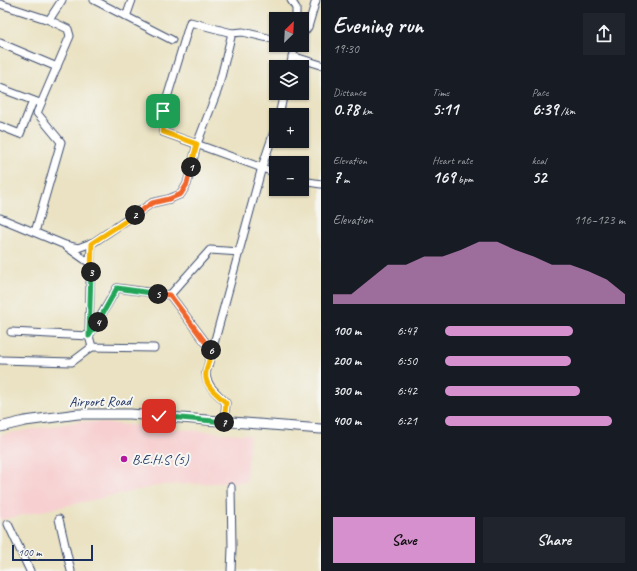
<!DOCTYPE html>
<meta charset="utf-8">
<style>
body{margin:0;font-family:Caveat,sans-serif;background:#20242c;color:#f1f3f6;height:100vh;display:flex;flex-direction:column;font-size:15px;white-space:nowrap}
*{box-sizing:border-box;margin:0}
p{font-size:13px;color:#9ea1a6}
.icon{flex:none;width:22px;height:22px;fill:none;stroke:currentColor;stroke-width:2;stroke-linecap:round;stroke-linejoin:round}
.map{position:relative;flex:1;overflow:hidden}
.side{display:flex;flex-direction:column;background:#171b24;width:316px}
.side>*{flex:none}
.needle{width:26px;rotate:24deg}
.fabs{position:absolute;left:269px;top:12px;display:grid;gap:8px}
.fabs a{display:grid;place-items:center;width:40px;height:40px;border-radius:0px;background:#171b24;box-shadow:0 1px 3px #0004;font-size:20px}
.scale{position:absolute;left:12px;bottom:10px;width:81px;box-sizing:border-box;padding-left:4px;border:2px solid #1b2f5e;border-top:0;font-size:11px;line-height:14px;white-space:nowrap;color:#1b2f5e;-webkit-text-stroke:3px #f6f6f2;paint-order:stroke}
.pin{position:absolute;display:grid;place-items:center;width:34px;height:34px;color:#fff;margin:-17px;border-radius:8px;box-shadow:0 2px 6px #0006}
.km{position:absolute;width:20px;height:20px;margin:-10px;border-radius:50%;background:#222;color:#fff;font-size:11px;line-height:20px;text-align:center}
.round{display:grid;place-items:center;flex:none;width:42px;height:42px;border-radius:0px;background:#20242c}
.headline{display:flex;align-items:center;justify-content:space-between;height:68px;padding:0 12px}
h1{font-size:22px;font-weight:700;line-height:30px}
.figures{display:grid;grid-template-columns:repeat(3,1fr);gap:6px;height:68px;padding:4px 12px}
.figures div{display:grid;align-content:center}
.figures b{font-size:17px;font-weight:700}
.figures small{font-size:11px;font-weight:400}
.figures p{font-size:11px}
.chart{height:112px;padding:8px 12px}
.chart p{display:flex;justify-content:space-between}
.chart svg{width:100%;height:72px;margin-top:4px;fill:#d690ce;opacity:.7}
.cta{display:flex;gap:8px;margin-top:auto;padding:8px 12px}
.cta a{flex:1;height:46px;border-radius:0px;background:#d690ce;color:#111;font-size:16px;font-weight:700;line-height:46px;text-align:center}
.cta a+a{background:#20242c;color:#f1f3f6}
ul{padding:0 12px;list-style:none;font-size:13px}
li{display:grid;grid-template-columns:64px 48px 1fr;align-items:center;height:30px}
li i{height:10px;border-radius:5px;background:#d690ce}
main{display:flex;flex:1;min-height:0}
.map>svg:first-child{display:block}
.built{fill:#f7cfd0}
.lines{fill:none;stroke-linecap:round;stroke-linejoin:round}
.minor-casing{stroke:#3a4a6d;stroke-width:9}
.major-casing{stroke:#3a4a6d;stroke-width:11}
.minor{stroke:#fff;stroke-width:7}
.major{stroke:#fff;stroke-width:9}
.split-1-casing{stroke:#fff;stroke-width:8}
.split-2-casing{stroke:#fff;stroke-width:8}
.split-3-casing{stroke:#fff;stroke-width:8}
.split-4-casing{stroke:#fff;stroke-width:8}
.split-5-casing{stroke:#fff;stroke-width:8}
.split-6-casing{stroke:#fff;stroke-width:8}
.split-7-casing{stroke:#fff;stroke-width:8}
.split-8-casing{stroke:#fff;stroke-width:8}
.split-1{stroke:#f5b400;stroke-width:5}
.split-2{stroke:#f0652b;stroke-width:5}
.split-3{stroke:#f5b400;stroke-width:5}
.split-4{stroke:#22a559;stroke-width:5}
.split-5{stroke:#22a559;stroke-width:5}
.split-6{stroke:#f0652b;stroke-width:5}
.split-7{stroke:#f5b400;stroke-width:5}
.split-8{stroke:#22a559;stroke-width:5}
.poi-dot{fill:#b5179e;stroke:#f6f6f2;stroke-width:1.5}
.labels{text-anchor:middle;stroke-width:4;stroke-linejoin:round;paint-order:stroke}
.street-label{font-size:14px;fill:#1b2f5e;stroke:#f6f6f2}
.poi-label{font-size:14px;fill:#1b2f5e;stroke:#f6f6f2;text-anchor:start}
</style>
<main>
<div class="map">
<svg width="321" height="571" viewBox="0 0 321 571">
<rect width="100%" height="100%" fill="#f6f6f2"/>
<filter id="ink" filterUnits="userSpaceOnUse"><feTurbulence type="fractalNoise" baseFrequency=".025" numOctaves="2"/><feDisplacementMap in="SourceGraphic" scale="8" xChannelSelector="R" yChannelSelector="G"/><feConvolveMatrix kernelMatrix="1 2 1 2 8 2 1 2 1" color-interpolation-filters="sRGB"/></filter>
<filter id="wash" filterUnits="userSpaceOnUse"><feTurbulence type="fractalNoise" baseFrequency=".012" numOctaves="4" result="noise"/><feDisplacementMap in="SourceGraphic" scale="16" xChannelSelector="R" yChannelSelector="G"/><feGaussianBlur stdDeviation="0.9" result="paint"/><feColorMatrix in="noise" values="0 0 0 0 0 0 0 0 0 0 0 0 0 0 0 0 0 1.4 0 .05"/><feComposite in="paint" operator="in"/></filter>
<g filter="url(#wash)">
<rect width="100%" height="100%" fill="#eae2c2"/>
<!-- built -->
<polygon class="built" points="81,421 250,435 246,482 162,485 0,520 0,435"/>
</g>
<g filter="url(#ink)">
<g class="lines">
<defs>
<g id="minor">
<polyline points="94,0 172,40"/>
<polyline points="291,0 296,8 296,19"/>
<polyline points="0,4 49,20 68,29 70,36 37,113 61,142 35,232"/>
<polyline points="126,17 132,0"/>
<polyline points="49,20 62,0"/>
<polyline points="302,35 308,27 316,0"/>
<polyline points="276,40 243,32 232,33 190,22 163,111 163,132 276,173"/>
<polyline points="0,43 57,67"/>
<polyline points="292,56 321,65"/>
<polyline points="290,67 295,45"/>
<polyline points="0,88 37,102"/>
<polyline points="279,115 284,93"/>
<polyline points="0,126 20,134 33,101"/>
<polyline points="302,181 321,184"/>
<polyline points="0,218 65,245 78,248 94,242 152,203 169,199 181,194 187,184 197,144 218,89 232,33"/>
<polyline points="67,247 91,264"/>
<polyline points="170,295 212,351"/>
<polyline points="11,332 89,336 92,347 154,348"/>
<polyline points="89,335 91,243"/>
<polyline points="89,336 117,288 170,295 210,250 240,252"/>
<polyline points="0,360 72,362 92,347"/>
<path d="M224,422L226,403C218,393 206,387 206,373L262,167L276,126"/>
<polyline points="231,487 232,548 231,571"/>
<polyline points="59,519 71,571"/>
<polyline points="8,524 30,571"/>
</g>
<polyline id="major" points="0,427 25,421 78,414 130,414 321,429"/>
</defs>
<!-- minor casing -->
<use href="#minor" class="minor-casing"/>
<!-- major casing -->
<use href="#major" class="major-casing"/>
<!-- minor -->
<use href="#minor" class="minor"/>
<!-- major -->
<use href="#major" class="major"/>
</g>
</g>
<g class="lines" filter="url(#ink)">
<defs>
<polyline id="split-1" points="163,111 163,132 197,144 191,167"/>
<polyline id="split-2" points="135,215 152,203 169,199 181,194 187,184 191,167"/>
<polyline id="split-3" points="91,272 92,243 135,215"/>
<polyline id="split-4" points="91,272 89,336 98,322"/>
<polyline id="split-5" points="98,322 117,288 158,294"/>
<polyline id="split-6" points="158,294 170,295 211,350"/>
<path id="split-7" d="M211,350C211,357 207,365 206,372C203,386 218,394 226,403L224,422"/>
<polyline id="split-8" points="159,416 224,422"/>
</defs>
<!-- split-1 casing -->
<use href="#split-1" class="split-1-casing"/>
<!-- split-2 casing -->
<use href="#split-2" class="split-2-casing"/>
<!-- split-3 casing -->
<use href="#split-3" class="split-3-casing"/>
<!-- split-4 casing -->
<use href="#split-4" class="split-4-casing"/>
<!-- split-5 casing -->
<use href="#split-5" class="split-5-casing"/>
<!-- split-6 casing -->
<use href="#split-6" class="split-6-casing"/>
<!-- split-7 casing -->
<use href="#split-7" class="split-7-casing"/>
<!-- split-8 casing -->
<use href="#split-8" class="split-8-casing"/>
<!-- split-1 -->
<use href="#split-1" class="split-1"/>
<!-- split-2 -->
<use href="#split-2" class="split-2"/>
<!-- split-3 -->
<use href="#split-3" class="split-3"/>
<!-- split-4 -->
<use href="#split-4" class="split-4"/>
<!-- split-5 -->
<use href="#split-5" class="split-5"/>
<!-- split-6 -->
<use href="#split-6" class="split-6"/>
<!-- split-7 -->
<use href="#split-7" class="split-7"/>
<!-- split-8 -->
<use href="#split-8" class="split-8"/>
</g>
<!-- markers -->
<circle class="poi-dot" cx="124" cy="459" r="4"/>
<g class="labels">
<!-- street labels -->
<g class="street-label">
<text transform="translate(100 401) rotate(-1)" y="5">Airport Road</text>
</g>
<!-- poi labels -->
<g class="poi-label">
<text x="132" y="464">B.E.H.S (5)</text>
</g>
</g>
</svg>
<div class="fabs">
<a><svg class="needle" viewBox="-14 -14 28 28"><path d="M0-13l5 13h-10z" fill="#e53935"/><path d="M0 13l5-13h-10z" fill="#9ea1a6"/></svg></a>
<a><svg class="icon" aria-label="layers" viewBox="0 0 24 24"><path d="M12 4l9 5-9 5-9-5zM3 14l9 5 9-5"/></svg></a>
<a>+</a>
<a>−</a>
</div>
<div class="scale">100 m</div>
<div class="pin" style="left:163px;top:111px;background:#1e9e55"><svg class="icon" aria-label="arrive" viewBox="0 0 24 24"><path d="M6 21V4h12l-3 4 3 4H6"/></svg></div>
<div class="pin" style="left:159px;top:416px;background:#d93025"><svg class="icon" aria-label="check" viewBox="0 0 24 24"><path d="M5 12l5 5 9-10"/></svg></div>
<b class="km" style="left:191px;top:167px">1</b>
<b class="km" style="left:135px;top:215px">2</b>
<b class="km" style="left:91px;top:272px">3</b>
<b class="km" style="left:98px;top:322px">4</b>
<b class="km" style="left:158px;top:294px">5</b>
<b class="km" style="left:211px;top:350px">6</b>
<b class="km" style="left:224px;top:422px">7</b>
</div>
<section class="side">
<div class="headline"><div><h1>Evening run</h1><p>19:30</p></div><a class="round"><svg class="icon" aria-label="share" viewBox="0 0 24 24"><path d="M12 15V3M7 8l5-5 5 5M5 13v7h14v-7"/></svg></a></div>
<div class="figures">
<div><p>Distance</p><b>0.78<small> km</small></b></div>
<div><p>Time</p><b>5:11</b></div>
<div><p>Pace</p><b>6:39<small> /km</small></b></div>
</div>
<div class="figures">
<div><p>Elevation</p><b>7<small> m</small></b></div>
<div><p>Heart rate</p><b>169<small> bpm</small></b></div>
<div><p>kcal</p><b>52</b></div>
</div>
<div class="chart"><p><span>Elevation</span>116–123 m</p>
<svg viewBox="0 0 160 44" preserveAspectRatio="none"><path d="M0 44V38L10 38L20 29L30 20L40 20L50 15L60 15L70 11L80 6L90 6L100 11L110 15L120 20L130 20L140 24L150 29L160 38V44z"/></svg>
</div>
<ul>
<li><b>100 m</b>6:47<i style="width:71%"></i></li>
<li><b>200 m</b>6:50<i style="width:70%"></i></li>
<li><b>300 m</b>6:42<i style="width:75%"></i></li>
<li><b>400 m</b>6:21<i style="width:93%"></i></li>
</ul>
<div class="cta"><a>Save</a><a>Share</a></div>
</section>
</main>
